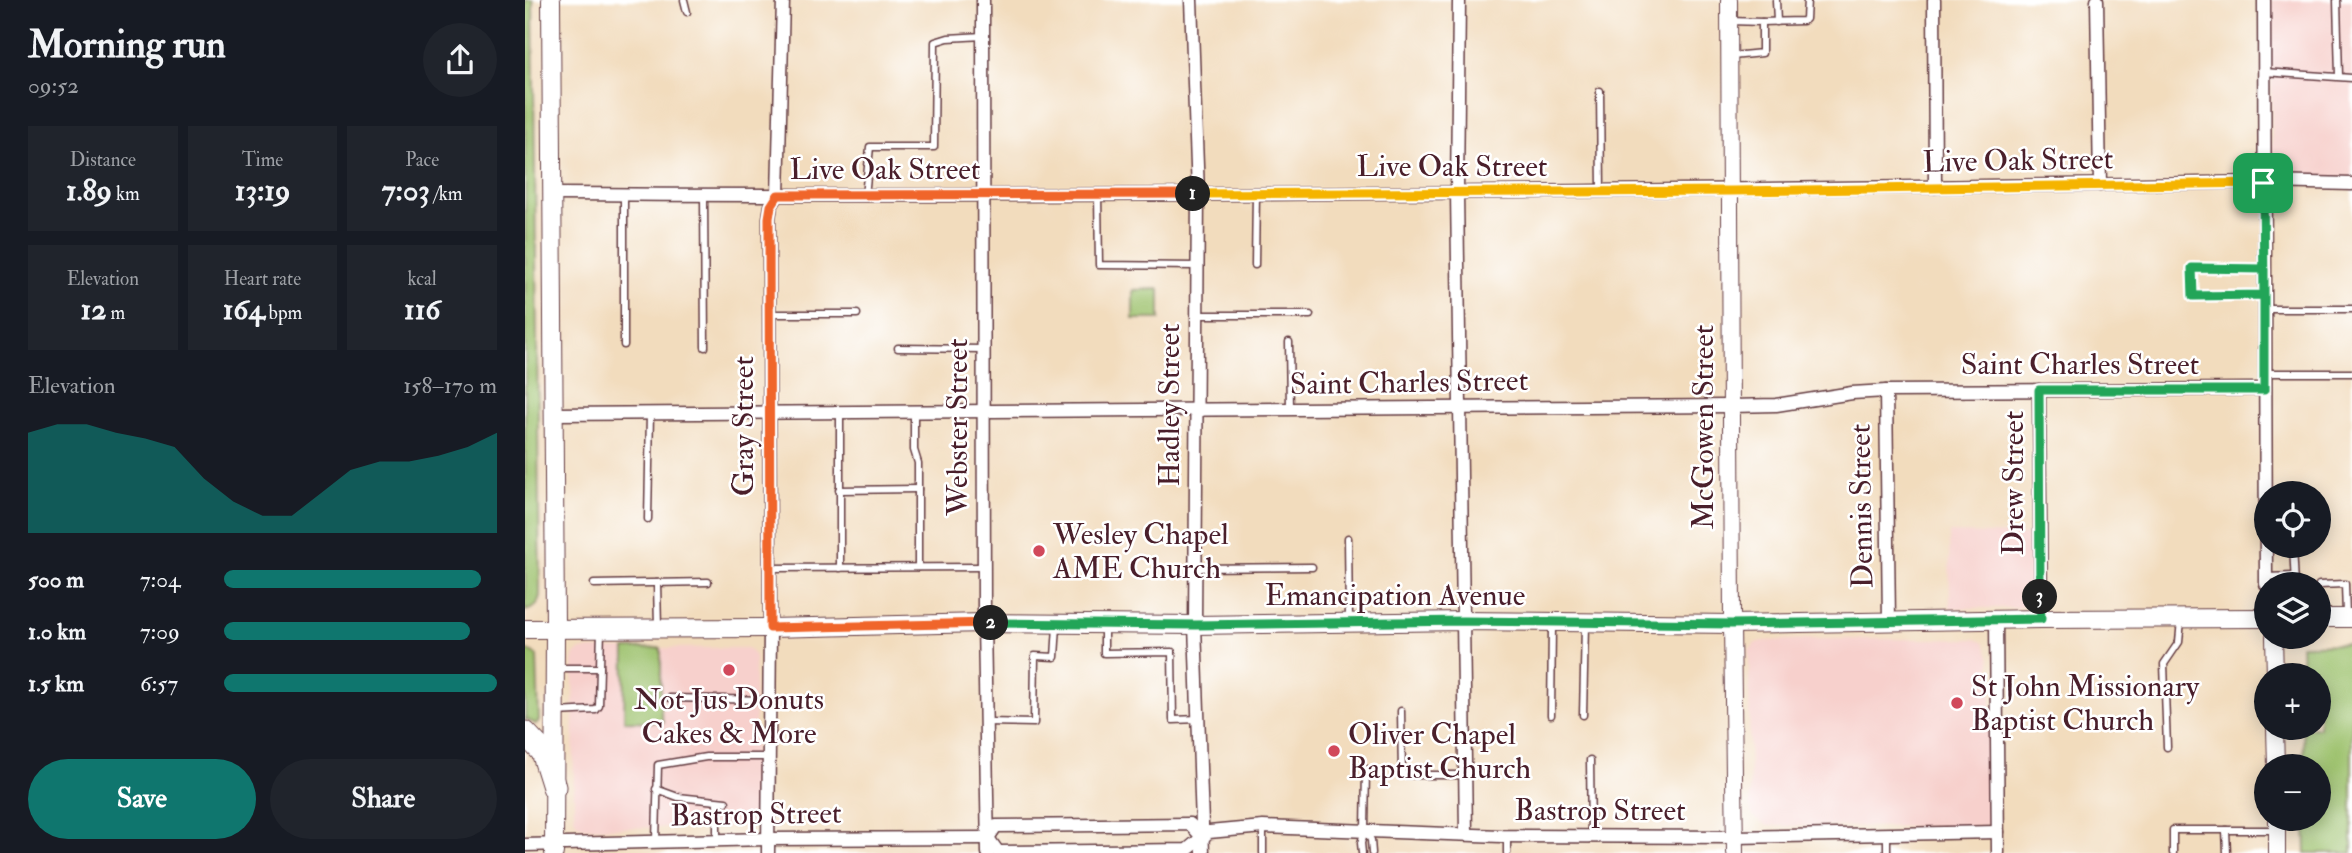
<!DOCTYPE html>
<meta charset="utf-8">
<style>
body{margin:0;font-family:"IM FELL Double Pica",serif;background:#20242c;color:#f1f3f6;height:100vh;display:flex;flex-direction:column;font-size:26px;white-space:nowrap}
*{box-sizing:border-box;margin:0}
p{font-size:23px;color:#9ea1a6}
.icon{flex:none;width:38px;height:38px;fill:none;stroke:currentColor;stroke-width:2;stroke-linecap:round;stroke-linejoin:round}
.map{position:relative;flex:1;overflow:hidden}
.side{display:flex;flex-direction:column;background:#171b24;width:525px}
.side>*{flex:none}
.controls{position:absolute;left:1729px;top:481px;display:grid;gap:14px}
.controls a{display:grid;place-items:center;width:77px;height:77px;border-radius:50%;background:#171b24;box-shadow:0 4px 18px #0003;font-size:35px}
.pin{position:absolute;display:grid;place-items:center;width:60px;height:60px;color:#fff;margin:-30px;border-radius:14px;box-shadow:0 4px 10px #0006}
.km{position:absolute;width:35px;height:35px;margin:-18px;border-radius:50%;background:#222;color:#fff;font-size:19px;line-height:35px;text-align:center}
.round{display:grid;place-items:center;flex:none;width:74px;height:74px;border-radius:37px;background:#20242c}
.overview{display:flex;align-items:center;justify-content:space-between;height:119px;padding:0 28px}
h1{font-size:38px;font-weight:800;line-height:52px}
.figures{display:grid;grid-template-columns:repeat(3,1fr);gap:10px;height:119px;padding:7px 28px}
.figures div{display:grid;align-content:center;border-radius:0px;background:#20242c;text-align:center}
.figures b{font-size:30px;font-weight:800}
.figures small{font-size:19px;font-weight:400}
.figures p{font-size:19px}
.chart{height:196px;padding:14px 28px}
.chart p{display:flex;justify-content:space-between}
.chart svg{width:100%;height:126px;margin-top:7px;fill:#0f766e;opacity:.7}
.button{display:flex;gap:14px;margin-top:auto;padding:14px 28px}
.button a{flex:1;height:80px;border-radius:42px;background:#0f766e;color:#fff;font-size:28px;font-weight:800;line-height:80px;text-align:center}
.button a+a{background:#20242c;color:#f1f3f6}
ul{padding:0 28px;list-style:none;font-size:23px}
li{display:grid;grid-template-columns:112px 84px 1fr;align-items:center;height:52px}
li i{height:18px;border-radius:9px;background:#0f766e}
main{display:flex;flex:1;min-height:0}
.map>svg:first-child{display:block}
.built{fill:#f7d0cc}
.green{fill:#9cc16c;stroke:#73704c;stroke-width:2}
.lines{fill:none;stroke-linecap:round;stroke-linejoin:round}
.service-casing{stroke:#633b41;stroke-width:9}
.minor-casing{stroke:#633b41;stroke-width:15}
.tertiary-casing{stroke:#633b41;stroke-width:18}
.secondary-casing{stroke:#633b41;stroke-width:20}
.motorway-casing{stroke:#633b41;stroke-width:25}
.service{stroke:#fff;stroke-width:6}
.minor{stroke:#fff;stroke-width:12}
.tertiary{stroke:#fff;stroke-width:16}
.secondary{stroke:#fff;stroke-width:18}
.motorway{stroke:#fff;stroke-width:23}
.split-1-casing{stroke:#fff;stroke-width:14}
.split-2-casing{stroke:#fff;stroke-width:14}
.split-3-casing{stroke:#fff;stroke-width:14}
.split-4-casing{stroke:#fff;stroke-width:14}
.split-1{stroke:#f5b400;stroke-width:9}
.split-2{stroke:#f0652b;stroke-width:9}
.split-3{stroke:#22a559;stroke-width:9}
.split-4{stroke:#22a559;stroke-width:9}
.poi-dot{fill:#d1495b;stroke:#fff;stroke-width:2.5}
.labels{text-anchor:middle;stroke-width:5;stroke-linejoin:round;paint-order:stroke}
.street-label{font-size:30px;fill:#4a1f2b;stroke:#fff}
.poi-label{font-size:30px;fill:#4a1f2b;stroke:#fff;text-anchor:start}
</style>
<main>
<section class="side">
<div class="overview"><div><h1>Morning run</h1><p>09:52</p></div><a class="round"><svg class="icon" aria-label="share" viewBox="0 0 24 24"><path d="M12 15V3M7 8l5-5 5 5M5 13v7h14v-7"/></svg></a></div>
<div class="figures">
<div><p>Distance</p><b>1.89<small> km</small></b></div>
<div><p>Time</p><b>13:19</b></div>
<div><p>Pace</p><b>7:03<small> /km</small></b></div>
</div>
<div class="figures">
<div><p>Elevation</p><b>12<small> m</small></b></div>
<div><p>Heart rate</p><b>164<small> bpm</small></b></div>
<div><p>kcal</p><b>116</b></div>
</div>
<div class="chart"><p><span>Elevation</span>158–170 m</p>
<svg viewBox="0 0 160 44" preserveAspectRatio="none"><path d="M0 44V9L10 6L20 6L30 9L40 11L50 14L60 25L70 33L80 38L90 38L100 30L110 22L120 19L130 19L140 17L150 14L160 9V44z"/></svg>
</div>
<ul>
<li><b>500 m</b>7:04<i style="width:94%"></i></li>
<li><b>1.0 km</b>7:09<i style="width:90%"></i></li>
<li><b>1.5 km</b>6:57<i style="width:100%"></i></li>
</ul>
<div class="button"><a>Save</a><a>Share</a></div>
</section>
<div class="map">
<svg width="1827" height="853" viewBox="0 0 1827 853">
<rect width="100%" height="100%" fill="#fff"/>
<filter id="ink" filterUnits="userSpaceOnUse"><feTurbulence type="fractalNoise" baseFrequency=".0143" numOctaves="2"/><feDisplacementMap in="SourceGraphic" scale="14" xChannelSelector="R" yChannelSelector="G"/><feConvolveMatrix kernelMatrix="1 2 1 2 8 2 1 2 1" color-interpolation-filters="sRGB"/></filter>
<filter id="wash" filterUnits="userSpaceOnUse"><feTurbulence type="fractalNoise" baseFrequency=".00686" numOctaves="4" result="noise"/><feDisplacementMap in="SourceGraphic" scale="28" xChannelSelector="R" yChannelSelector="G"/><feGaussianBlur stdDeviation="1.57" result="paint"/><feColorMatrix in="noise" values="0 0 0 0 0 0 0 0 0 0 0 0 0 0 0 0 0 1.4 0 .05"/><feComposite in="paint" operator="in"/></filter>
<g filter="url(#wash)">
<rect width="100%" height="100%" fill="#f2dcbd"/>
<!-- built -->
<g class="built">
<polygon points="1746,0 1827,0 1827,178 1762,179 1753,176 1747,166"/>
<polygon points="1424,533 1507,535 1505,596 1498,606 1493,608 1425,608"/>
<polygon points="1288,639 1451,639 1459,643 1465,659 1469,816 1465,824 1456,827 1242,826 1228,816 1225,807 1224,651 1230,643 1238,641"/>
<polygon points="136,648 223,648 230,656 230,819 226,825 221,827 60,828 51,823 49,816 48,659 51,653 56,650 67,649 100,649 99,721 138,722"/>
</g>
<!-- green -->
<g class="green">
<path d="M0,0H8L15,595C13,606 10,608 0,611Z"/>
<polygon points="635,289 635,319 608,319 608,290"/>
<polygon points="1827,644 1827,853 1781,853 1780,819 1794,819 1794,766 1779,766 1778,728 1794,728 1794,676 1777,675 1776,645"/>
<polygon points="136,648 136,713 138,722 99,721 100,649"/>
<polygon points="0,650 7,652 12,656 14,721 11,724 0,719"/>
</g>
</g>
<g filter="url(#ink)">
<g class="lines">
<defs>
<g id="service">
<polyline points="159,0 162,12"/>
<polyline points="1251,0 1252,22"/>
<polyline points="1812,0 1814,76"/>
<polyline points="1205,21 1237,22 1237,53 1207,56"/>
<polyline points="1237,22 1278,21 1281,19 1282,0"/>
<polyline points="1739,72 1827,78"/>
<polyline points="1075,91 1076,191"/>
<polyline points="99,195 99,345"/>
<polyline points="179,195 180,347"/>
<polyline points="573,195 574,265 672,266"/>
<polyline points="340,196 345,147 409,147 410,42 423,38 458,36"/>
<polyline points="730,265 731,193"/>
<polyline points="1739,269 1667,269 1668,296 1739,295"/>
<polyline points="1739,309 1827,309"/>
<polyline points="244,314 332,314"/>
<polyline points="673,315 785,315"/>
<polyline points="764,342 765,409"/>
<polyline points="373,348 458,349"/>
<polyline points="1739,373 1827,373"/>
<polyline points="389,411 389,450 393,463 393,567"/>
<polyline points="315,412 315,568"/>
<polyline points="314,490 393,489"/>
<polyline points="123,519 125,413"/>
<polyline points="823,538 824,620"/>
<polyline points="1768,546 1770,584"/>
<polyline points="1742,547 1761,546"/>
<polyline points="245,568 459,567"/>
<polyline points="670,568 787,567"/>
<polyline points="1741,577 1769,576"/>
<polyline points="132,583 133,627"/>
<polyline points="69,584 183,582"/>
<polyline points="1794,585 1820,584 1821,615"/>
<polyline points="579,627 579,653 647,652 648,720 674,719"/>
<polyline points="32,668 75,668"/>
<polyline points="145,698 244,700"/>
<polyline points="876,711 877,775 940,775"/>
<polyline points="31,712 71,710 74,706 76,629"/>
<polyline points="1026,715 1027,626"/>
<polyline points="1058,715 1060,625"/>
<polyline points="459,722 509,723 510,656 530,657 532,626"/>
<polyline points="1642,747 1639,664 1654,642 1656,620"/>
<polyline points="1065,760 1066,836"/>
<polyline points="131,789 153,797 201,802"/>
<polyline points="738,827 738,853"/>
<polyline points="840,830 841,769"/>
<polyline points="1701,830 1702,853"/>
<polyline points="1362,834 1362,853"/>
<polyline points="192,840 192,802"/>
<polyline points="131,841 133,765 181,757 243,757"/>
<polyline points="837,853 836,843 840,830 846,840 847,853"/>
<polyline points="982,853 982,835"/>
<polyline points="1648,853 1648,830 1750,830"/>
</g>
<g id="minor">
<polyline points="458,0 459,623 463,853"/>
<polyline points="666,0 673,194 670,625 678,853"/>
<polyline points="934,0 932,192 941,833"/>
<polyline points="1409,0 1410,187"/>
<polyline points="1572,0 1575,185"/>
<polyline points="1739,0 1741,584"/>
<path d="M26,194C597,198 1168,191 1738,182L1827,184"/>
<polyline points="1514,390 1516,619"/>
<polyline points="1361,391 1364,620"/>
<polyline points="28,414 1206,406 1251,405 1327,393 1361,391 1739,389"/>
<polyline points="1471,619 1473,853"/>
<polyline points="463,838 473,852 662,850 684,832 738,827 976,836 1210,837 1473,832"/>
<polyline points="463,838 471,826 665,824 678,838"/>
<polyline points="0,845 242,839 463,838"/>
<polyline points="243,853 245,628 244,218 246,206 253,195 258,0"/>
</g>
<g id="tertiary">
<polyline points="1204,0 1207,624 1210,853"/>
<polyline points="1749,637 1750,676"/>
<polyline points="1750,728 1751,766"/>
<polyline points="1752,819 1752,853"/>
</g>
<g id="secondary">
<polyline points="26,0 30,629 29,853"/>
<polyline points="1794,618 1827,618"/>
<polyline points="0,629 245,628 459,623 670,625 938,621 1207,624 1516,619 1741,618"/>
</g>
<polyline id="motorway" points="0,733 18,752 29,787"/>
</defs>
<!-- service casing -->
<use href="#service" class="service-casing"/>
<!-- minor casing -->
<use href="#minor" class="minor-casing"/>
<!-- tertiary casing -->
<use href="#tertiary" class="tertiary-casing"/>
<!-- secondary casing -->
<use href="#secondary" class="secondary-casing"/>
<!-- motorway casing -->
<use href="#motorway" class="motorway-casing"/>
<!-- service -->
<use href="#service" class="service"/>
<!-- minor -->
<use href="#minor" class="minor"/>
<!-- tertiary -->
<use href="#tertiary" class="tertiary"/>
<!-- secondary -->
<use href="#secondary" class="secondary"/>
<!-- motorway -->
<use href="#motorway" class="motorway"/>
</g>
</g>
<g class="lines" filter="url(#ink)">
<defs>
<polyline id="split-1" points="668,194 1206,191 1738,183"/>
<polyline id="split-2" points="466,623 245,628 244,218 246,206 253,195 668,194"/>
<polyline id="split-3" points="466,623 670,625 938,621 1207,624 1516,619 1515,597"/>
<path id="split-4" d="M1515,597L1514,390H1739C1739,349 1739,309 1739,269L1667,268L1668,296L1739,295L1738,183"/>
</defs>
<!-- split-1 casing -->
<use href="#split-1" class="split-1-casing"/>
<!-- split-2 casing -->
<use href="#split-2" class="split-2-casing"/>
<!-- split-3 casing -->
<use href="#split-3" class="split-3-casing"/>
<!-- split-4 casing -->
<use href="#split-4" class="split-4-casing"/>
<!-- split-1 -->
<use href="#split-1" class="split-1"/>
<!-- split-2 -->
<use href="#split-2" class="split-2"/>
<!-- split-3 -->
<use href="#split-3" class="split-3"/>
<!-- split-4 -->
<use href="#split-4" class="split-4"/>
</g>
<!-- markers -->
<g class="poi-dot">
<circle cx="514" cy="551" r="7"/>
<circle cx="204" cy="670" r="7"/>
<circle cx="1432" cy="703" r="7"/>
<circle cx="809" cy="751" r="7"/>
</g>
<g class="labels">
<!-- street labels -->
<g class="street-label">
<text transform="translate(1493 160) rotate(-1)" y="10">Live Oak Street</text>
<text x="927" y="176">Live Oak Street</text>
<text x="360" y="179">Live Oak Street</text>
<text x="1555" y="374">Saint Charles Street</text>
<text transform="translate(884 382) rotate(-1)" y="10">Saint Charles Street</text>
<text transform="translate(644 405) rotate(-90)" y="10">Hadley Street</text>
<text transform="translate(218 426) rotate(-90)" y="10">Gray Street</text>
<text transform="translate(432 427) rotate(-90)" y="10">Webster Street</text>
<text transform="translate(1178 427) rotate(-90)" y="10">McGowen Street</text>
<text transform="translate(1488 483) rotate(-90)" y="10">Drew Street</text>
<text transform="translate(1336 506) rotate(-91)" y="10">Dennis Street</text>
<text x="870" y="605">Emancipation Avenue</text>
<text x="1075" y="820">Bastrop Street</text>
<text transform="translate(231 814) rotate(-1)" y="10">Bastrop Street</text>
</g>
<!-- poi labels -->
<g class="poi-label">
<text x="528" y="544">Wesley Chapel<tspan x="528" dy="34">AME Church</tspan></text>
<text x="1446" y="696">St John Missionary<tspan x="1446" dy="34">Baptist Church</tspan></text>
<text x="204" y="709" text-anchor="middle">Not Jus Donuts<tspan x="204" dy="34">Cakes &amp; More</tspan></text>
<text x="823" y="744">Oliver Chapel<tspan x="823" dy="34">Baptist Church</tspan></text>
</g>
</g>
</svg>
<div class="controls">
<a><svg class="icon" aria-label="locate" viewBox="0 0 24 24"><circle cx="12" cy="12" r="6"/><path d="M12 2v4M12 18v4M2 12h4M18 12h4"/></svg></a>
<a><svg class="icon" aria-label="layers" viewBox="0 0 24 24"><path d="M12 4l9 5-9 5-9-5zM3 14l9 5 9-5"/></svg></a>
<a>+</a>
<a>−</a>
</div>
<div class="pin" style="left:1738px;top:183px;background:#1e9e55"><svg class="icon" aria-label="arrive" viewBox="0 0 24 24"><path d="M6 21V4h12l-3 4 3 4H6"/></svg></div>
<b class="km" style="left:668px;top:194px">1</b>
<b class="km" style="left:466px;top:623px">2</b>
<b class="km" style="left:1515px;top:597px">3</b>
</div>
</main>
